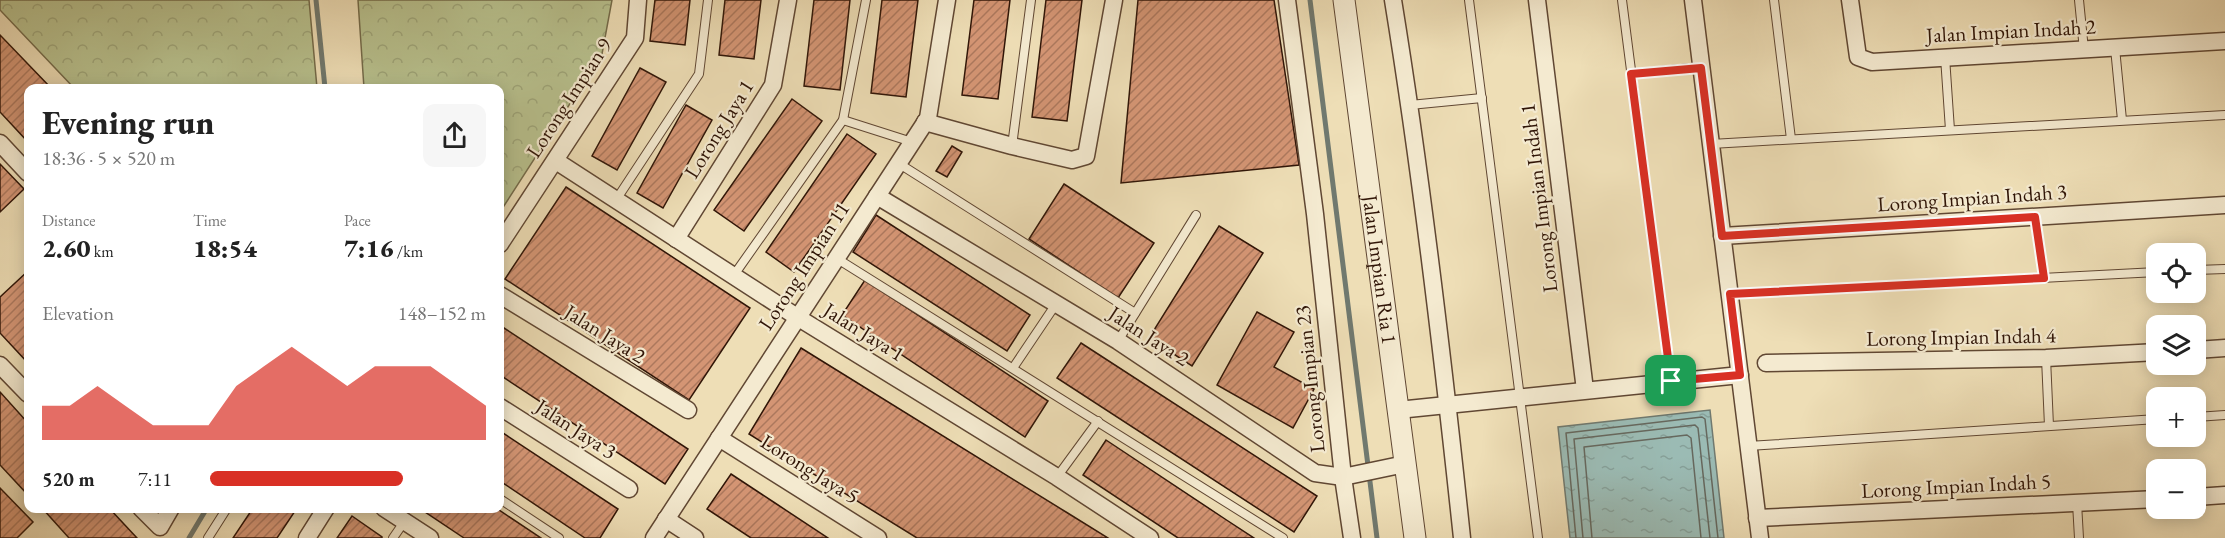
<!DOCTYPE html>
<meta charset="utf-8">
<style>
body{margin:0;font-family:"EB Garamond",serif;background:#f6f6f6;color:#222;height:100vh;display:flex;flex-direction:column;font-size:22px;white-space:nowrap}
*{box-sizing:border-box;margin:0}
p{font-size:20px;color:#767676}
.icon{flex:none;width:33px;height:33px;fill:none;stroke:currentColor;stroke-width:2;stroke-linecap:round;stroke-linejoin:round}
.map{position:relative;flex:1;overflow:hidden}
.panel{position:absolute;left:24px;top:84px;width:480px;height:429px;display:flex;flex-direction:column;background:#fff;border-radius:12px;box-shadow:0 3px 15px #0003}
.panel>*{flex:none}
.controls{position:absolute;left:2146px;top:243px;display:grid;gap:12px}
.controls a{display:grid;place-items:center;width:60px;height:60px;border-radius:12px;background:#fff;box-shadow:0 3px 15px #0003;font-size:30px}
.pin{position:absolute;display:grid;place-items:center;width:51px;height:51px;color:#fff;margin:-26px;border-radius:12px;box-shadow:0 3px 9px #0006}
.round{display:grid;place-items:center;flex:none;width:63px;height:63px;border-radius:12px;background:#f6f6f6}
.head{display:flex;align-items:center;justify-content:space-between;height:102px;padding:0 18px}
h1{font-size:33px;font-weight:800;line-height:45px}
.stats{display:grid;grid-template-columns:repeat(3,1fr);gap:9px;height:102px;padding:6px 18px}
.stats div{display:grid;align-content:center}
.stats b{font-size:26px;font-weight:800}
.stats small{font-size:16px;font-weight:400}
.stats p{font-size:16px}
.chart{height:168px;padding:12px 18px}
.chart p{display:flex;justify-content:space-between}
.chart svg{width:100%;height:108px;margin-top:6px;fill:#d93025;opacity:.7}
ul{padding:0 18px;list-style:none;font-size:20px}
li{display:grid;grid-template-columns:96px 72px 1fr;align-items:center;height:45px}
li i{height:15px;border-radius:8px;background:#d93025}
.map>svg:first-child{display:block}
.forest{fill:url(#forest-crowns);stroke:#746b4a;stroke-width:1.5}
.water{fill:url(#water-ripples);stroke:#70796f;stroke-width:1.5}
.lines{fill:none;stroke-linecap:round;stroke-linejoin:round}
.shore{stroke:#66685e;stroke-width:1.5}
.stream{stroke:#70796f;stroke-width:5}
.building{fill:url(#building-hatch);stroke:#301507;stroke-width:1.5}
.service-casing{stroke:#604733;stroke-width:10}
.minor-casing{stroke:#604733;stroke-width:19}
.tertiary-casing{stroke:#604733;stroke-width:23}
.service{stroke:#f4ead0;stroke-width:8}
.minor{stroke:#f4ead0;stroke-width:16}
.tertiary{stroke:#f4ead0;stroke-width:21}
.route-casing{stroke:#fff;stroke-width:12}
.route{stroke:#d93025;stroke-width:8}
.labels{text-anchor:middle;stroke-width:4.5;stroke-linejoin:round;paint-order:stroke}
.street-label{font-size:21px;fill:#301507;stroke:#f4ead0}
</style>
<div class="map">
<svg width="2225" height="538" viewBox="0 0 2225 538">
<defs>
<pattern id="forest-crowns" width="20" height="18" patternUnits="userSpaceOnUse" patternTransform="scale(1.5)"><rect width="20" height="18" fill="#b8c18e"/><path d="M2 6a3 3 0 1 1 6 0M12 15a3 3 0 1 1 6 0" fill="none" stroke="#9ea579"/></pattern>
<pattern id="water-ripples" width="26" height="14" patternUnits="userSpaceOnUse" patternTransform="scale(1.5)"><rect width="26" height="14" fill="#9bbbb4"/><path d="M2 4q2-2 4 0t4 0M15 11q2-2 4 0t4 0" fill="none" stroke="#86a099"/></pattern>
<pattern id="building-hatch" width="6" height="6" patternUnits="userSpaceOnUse" patternTransform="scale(1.5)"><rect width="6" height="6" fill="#d49574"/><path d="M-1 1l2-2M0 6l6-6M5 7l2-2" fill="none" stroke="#ac785d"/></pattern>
</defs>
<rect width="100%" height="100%" fill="#eedeb6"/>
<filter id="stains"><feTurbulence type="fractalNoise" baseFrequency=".00333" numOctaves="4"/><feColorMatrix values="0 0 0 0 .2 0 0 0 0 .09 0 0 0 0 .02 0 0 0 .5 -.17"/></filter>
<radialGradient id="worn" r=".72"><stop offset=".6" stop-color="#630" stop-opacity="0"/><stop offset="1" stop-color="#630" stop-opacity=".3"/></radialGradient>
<!-- forest -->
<g class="forest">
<polygon points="0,0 309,0 317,88 74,88 0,10"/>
<polygon points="358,0 612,0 602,54 500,212 500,88 364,88"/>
</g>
<!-- water -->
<polygon class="water" points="1710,410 1724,538 1570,538 1558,427"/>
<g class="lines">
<!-- shore -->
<g class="shore">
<polyline points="1576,538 1566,433 1702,417 1705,419 1718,538"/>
<polyline points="1583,538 1574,439 1695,425 1698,428 1710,538"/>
<polyline points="1592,538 1584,447 1687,435 1691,438 1701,538"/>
</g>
<!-- stream -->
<g class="stream">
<polyline points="316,0 325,88"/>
<polyline points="1310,0 1377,538"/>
<polyline points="189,538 207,508"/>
</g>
</g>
<!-- building -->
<g class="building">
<polygon points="655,0 690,0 685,45 650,41"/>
<polygon points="725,0 761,0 754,59 719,55"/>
<polygon points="814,0 850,0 840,90 804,86"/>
<polygon points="882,0 918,0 906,97 871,93"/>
<polygon points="974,0 1010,0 998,99 962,95"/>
<polygon points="1046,0 1082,0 1067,121 1032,117"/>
<polygon points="1138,0 1274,0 1299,165 1121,183"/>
<polygon points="0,35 51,88 28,88 28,142 0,112"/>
<polygon points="640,68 666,82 617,170 592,156"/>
<polygon points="792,99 822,121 744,231 714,210"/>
<polygon points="686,105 712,120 663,208 637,193"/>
<polygon points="847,134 876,154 794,272 766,252"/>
<polygon points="952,146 962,152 947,177 936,171"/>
<polygon points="0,164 24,189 0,212"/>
<polygon points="1064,184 1154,243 1118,298 1029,239"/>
<polygon points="566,187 750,308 689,400 505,279"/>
<polygon points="876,215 1030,315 1007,351 853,252"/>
<polygon points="1219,226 1263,253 1192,366 1149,338"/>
<polygon points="28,271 28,363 0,333 0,297"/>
<polygon points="865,280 1048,401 1025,437 842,315"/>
<polygon points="1257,312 1294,332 1274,367 1314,389 1293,428 1217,385"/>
<polygon points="504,328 688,449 665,484 500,375 500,336"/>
<polygon points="1081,343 1317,496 1294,532 1057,378"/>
<polygon points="801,348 1066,512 1108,538 917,538 749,434"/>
<polygon points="0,392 28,423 28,495 0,465"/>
<polygon points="500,431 618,509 600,538 585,538 500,481"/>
<polygon points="1106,440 1225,519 1254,538 1178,538 1083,475"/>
<polygon points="731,474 775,503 828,538 751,538 707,509"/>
<polygon points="0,488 33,522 17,538 0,538"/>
<polygon points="42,508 109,508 137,538 69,538"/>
<polygon points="253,508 297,508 277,538 233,538"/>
<polygon points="419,508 496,508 541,538 464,538"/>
<polygon points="352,516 382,537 382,538 337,538"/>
</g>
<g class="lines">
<defs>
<g id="service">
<polyline points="1469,0 1538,538"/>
<polyline points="1622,0 1671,382"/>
<polyline points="1774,0 1791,139"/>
<polyline points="2079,0 2084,50"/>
<polyline points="2115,48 2122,120"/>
<polyline points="1945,57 1950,130"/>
<polyline points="1631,74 1701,67"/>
<polyline points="1410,105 1482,98"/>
<polyline points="843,120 912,142"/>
<polyline points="1711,144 2225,115"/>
<polyline points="1012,146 1031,0"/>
<polyline points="898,163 1135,313"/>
<polyline points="616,200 699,74 708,0"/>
<polyline points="2035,217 2044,278"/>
<polyline points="836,258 1283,538"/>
<polyline points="2196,270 2225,269"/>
<polyline points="734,275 843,120 866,0"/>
<polyline points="1729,294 2157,272"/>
<polyline points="1118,341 1196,215"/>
<polyline points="2046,358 2049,426"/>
<polyline points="1013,368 1056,304"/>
<polyline points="2196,417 2225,415"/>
<polyline points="1748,446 2157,419"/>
<polyline points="1057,477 1098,421"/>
<polyline points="500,499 559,538"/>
<polyline points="2077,503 2079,538"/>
<polyline points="208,538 227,508"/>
<polyline points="393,538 404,522"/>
</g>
<g id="minor">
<polyline points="1287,0 1315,214 1343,477 1352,538"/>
<path d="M1393,0C1422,178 1443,358 1462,538"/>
<polyline points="1537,0 1585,390"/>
<polyline points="1693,0 1760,538"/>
<polyline points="1850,0 1858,57 1872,62 2225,41"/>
<polyline points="925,122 1012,146 1072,160 1086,156 1114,0"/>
<polyline points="0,143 28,173"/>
<polyline points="556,161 797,317 1057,477 1150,538"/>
<polyline points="877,196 1118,341 1315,473 1343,477 1405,464"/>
<polyline points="1722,236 2225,205"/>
<polyline points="676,239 773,85 788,0"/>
<polyline points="500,244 635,38 638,0"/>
<polyline points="500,295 688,410"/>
<polyline points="2196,350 2225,348"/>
<polyline points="1766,363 2046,358 2157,352"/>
<polyline points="0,365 28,394"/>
<polyline points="500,407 629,489"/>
<polyline points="1398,410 1740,375"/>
<polyline points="719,438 878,538"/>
<polyline points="2196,497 2225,495"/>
<polyline points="141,508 160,527 171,508"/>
<polyline points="384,508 430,538"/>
<polyline points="1757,518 2157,499"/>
<polyline points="666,519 695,538"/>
<polyline points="307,538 326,508"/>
<polyline points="654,538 928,118 947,0"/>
</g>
<g id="tertiary">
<path id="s1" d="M1344,0L1415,538"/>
</g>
</defs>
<!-- service casing -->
<use href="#service" class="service-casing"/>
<!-- minor casing -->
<use href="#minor" class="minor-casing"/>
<!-- tertiary casing -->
<use href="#tertiary" class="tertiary-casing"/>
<!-- service -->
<use href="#service" class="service"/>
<!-- minor -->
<use href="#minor" class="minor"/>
<!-- tertiary -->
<use href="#tertiary" class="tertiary"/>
</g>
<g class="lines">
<defs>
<polygon id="route" points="1701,68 1722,236 2035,217 2044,278 1730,294 1740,375 1671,381 1631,74"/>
</defs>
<!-- route casing -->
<use href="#route" class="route-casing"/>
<!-- route -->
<use href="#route" class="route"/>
</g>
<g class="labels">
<!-- street labels -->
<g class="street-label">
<text transform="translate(2011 31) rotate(-3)" y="7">Jalan Impian Indah 2</text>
<text transform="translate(569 98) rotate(-57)" y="7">Lorong Impian 9</text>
<text transform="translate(719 129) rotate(-58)" y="7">Lorong Jaya 1</text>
<text transform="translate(1539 198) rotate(-97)" y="7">Lorong Impian Indah 1</text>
<text transform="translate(1972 198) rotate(-4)" y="7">Lorong Impian Indah 3</text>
<text transform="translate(804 266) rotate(-57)" y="7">Lorong Impian 11</text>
<text dy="7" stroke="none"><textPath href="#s1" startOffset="272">Jalan Impian Ria 1</textPath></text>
<text transform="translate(864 332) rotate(32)" y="7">Jalan Jaya 1</text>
<text transform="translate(605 334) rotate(32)" y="7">Jalan Jaya 2</text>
<text transform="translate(1149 336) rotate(33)" y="7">Jalan Jaya 2</text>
<text transform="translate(1961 337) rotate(-1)" y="7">Lorong Impian Indah 4</text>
<text transform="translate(1310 379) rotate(-96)" y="7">Lorong Impian 23</text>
<text transform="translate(576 429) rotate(33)" y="7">Jalan Jaya 3</text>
<text transform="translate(810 469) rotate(32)" y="7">Lorong Jaya 5</text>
<text transform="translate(1956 486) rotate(-3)" y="7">Lorong Impian Indah 5</text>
</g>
</g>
<rect width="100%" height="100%" filter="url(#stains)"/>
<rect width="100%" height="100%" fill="url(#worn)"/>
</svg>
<div class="controls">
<a><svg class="icon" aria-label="locate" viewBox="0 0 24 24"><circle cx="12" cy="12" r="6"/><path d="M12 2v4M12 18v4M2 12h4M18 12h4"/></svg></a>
<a><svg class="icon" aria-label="layers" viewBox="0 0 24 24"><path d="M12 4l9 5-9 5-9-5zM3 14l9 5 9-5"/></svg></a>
<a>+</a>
<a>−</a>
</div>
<div class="pin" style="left:1671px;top:381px;background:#1e9e55"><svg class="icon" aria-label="arrive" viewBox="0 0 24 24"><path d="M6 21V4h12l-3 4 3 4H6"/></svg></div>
<section class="panel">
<div class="head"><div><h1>Evening run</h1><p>18:36 · 5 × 520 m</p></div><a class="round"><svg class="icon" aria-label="share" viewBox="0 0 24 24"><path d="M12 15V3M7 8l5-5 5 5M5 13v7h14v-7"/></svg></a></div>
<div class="stats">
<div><p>Distance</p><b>2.60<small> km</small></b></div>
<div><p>Time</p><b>18:54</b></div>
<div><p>Pace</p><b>7:16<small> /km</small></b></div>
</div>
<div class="chart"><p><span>Elevation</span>148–152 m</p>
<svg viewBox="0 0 160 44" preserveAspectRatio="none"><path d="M0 44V30L10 30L20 22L30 30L40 38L50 38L60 38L70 22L80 14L90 6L100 14L110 22L120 14L130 14L140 14L150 22L160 30V44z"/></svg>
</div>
<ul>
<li><b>520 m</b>7:11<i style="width:70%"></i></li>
</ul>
</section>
</div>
